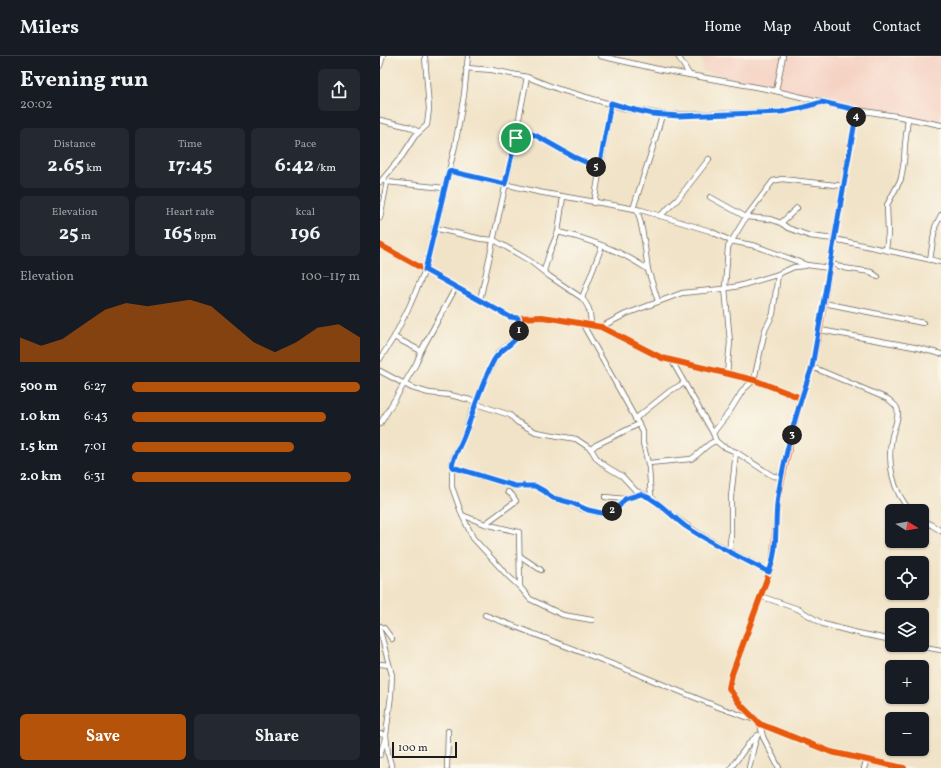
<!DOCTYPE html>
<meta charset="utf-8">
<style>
body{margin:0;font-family:Vollkorn,serif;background:#242831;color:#f1f3f6;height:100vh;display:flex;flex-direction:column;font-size:15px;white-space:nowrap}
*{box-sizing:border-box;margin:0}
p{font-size:13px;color:#9ea1a6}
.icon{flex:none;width:22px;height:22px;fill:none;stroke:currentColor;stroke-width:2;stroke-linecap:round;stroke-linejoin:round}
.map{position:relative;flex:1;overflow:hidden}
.panel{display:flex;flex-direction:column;background:#171b24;width:380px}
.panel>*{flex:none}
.needle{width:26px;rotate:101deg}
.controls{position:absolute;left:505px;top:448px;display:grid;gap:8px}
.controls a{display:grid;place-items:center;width:44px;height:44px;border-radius:6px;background:#171b24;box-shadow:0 1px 3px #0004;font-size:20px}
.scale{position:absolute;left:12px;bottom:10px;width:65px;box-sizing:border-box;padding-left:4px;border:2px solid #1c1c1c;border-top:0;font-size:11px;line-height:14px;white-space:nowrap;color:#1c1c1c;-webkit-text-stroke:3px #fbf7ec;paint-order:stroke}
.pin{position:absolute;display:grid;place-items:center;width:34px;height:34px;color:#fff;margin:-17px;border:2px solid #fff;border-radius:50%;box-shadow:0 1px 4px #0007}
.km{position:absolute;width:20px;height:20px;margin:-10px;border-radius:50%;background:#222;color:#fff;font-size:11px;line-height:20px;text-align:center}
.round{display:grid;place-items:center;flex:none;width:42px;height:42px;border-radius:6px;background:#242831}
.overview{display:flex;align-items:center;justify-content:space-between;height:68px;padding:0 20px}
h1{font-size:22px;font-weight:700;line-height:30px}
.stats{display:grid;grid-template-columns:repeat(3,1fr);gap:6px;height:68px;padding:4px 20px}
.stats div{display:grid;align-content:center;border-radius:6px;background:#242831;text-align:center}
.stats b{font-size:20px;font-weight:700}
.stats small{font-size:11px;font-weight:400}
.stats p{font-size:11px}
.chart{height:112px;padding:8px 20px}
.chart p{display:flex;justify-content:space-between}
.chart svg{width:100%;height:72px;margin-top:4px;fill:#b45309;opacity:.7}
.button{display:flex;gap:8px;margin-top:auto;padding:8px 20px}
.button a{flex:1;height:46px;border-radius:6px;background:#b45309;color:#fff;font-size:16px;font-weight:700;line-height:46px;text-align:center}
.button a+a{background:#242831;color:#f1f3f6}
ul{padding:0 20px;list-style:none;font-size:13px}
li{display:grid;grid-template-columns:64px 48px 1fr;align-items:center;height:30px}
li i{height:10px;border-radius:5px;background:#b45309}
header{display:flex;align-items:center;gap:24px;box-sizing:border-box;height:56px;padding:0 20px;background:#171b24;border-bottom:1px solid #363941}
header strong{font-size:19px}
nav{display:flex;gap:22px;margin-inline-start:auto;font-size:14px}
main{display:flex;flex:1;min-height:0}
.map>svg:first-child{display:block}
.built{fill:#f5d2c2}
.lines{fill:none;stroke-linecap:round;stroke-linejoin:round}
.minor-casing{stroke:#676258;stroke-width:6}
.minor{stroke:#fff;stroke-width:4.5}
.cycleway-casing{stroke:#fbf7ec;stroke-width:8}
.cycleway{stroke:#e8590c;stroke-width:6}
.route-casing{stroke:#fff;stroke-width:8}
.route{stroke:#1a73e8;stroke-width:5}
</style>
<header>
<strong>Milers</strong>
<nav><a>Home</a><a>Map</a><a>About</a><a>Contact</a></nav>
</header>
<main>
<section class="panel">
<div class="overview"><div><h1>Evening run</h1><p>20:02</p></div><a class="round"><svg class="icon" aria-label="share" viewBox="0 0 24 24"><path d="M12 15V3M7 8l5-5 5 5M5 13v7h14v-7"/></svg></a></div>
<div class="stats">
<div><p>Distance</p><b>2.65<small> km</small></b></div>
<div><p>Time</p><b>17:45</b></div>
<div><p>Pace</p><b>6:42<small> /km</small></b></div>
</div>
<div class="stats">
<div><p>Elevation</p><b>25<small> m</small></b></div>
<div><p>Heart rate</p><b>165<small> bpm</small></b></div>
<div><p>kcal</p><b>196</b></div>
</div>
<div class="chart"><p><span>Elevation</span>100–117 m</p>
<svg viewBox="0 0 160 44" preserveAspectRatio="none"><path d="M0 44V29L10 34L20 30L30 21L40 12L50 8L60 10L70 8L80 6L90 10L100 21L110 32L120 38L130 32L140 23L150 21L160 29V44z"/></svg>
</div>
<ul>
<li><b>500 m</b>6:27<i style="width:100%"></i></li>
<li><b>1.0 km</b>6:43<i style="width:85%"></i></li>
<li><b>1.5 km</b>7:01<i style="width:71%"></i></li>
<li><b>2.0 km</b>6:31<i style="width:96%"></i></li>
</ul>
<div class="button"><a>Save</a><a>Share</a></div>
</section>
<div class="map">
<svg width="561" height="712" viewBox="0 0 561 712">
<rect width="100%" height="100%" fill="#fbf7ec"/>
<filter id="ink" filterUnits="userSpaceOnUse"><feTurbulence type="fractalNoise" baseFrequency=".025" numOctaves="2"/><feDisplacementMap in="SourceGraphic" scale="8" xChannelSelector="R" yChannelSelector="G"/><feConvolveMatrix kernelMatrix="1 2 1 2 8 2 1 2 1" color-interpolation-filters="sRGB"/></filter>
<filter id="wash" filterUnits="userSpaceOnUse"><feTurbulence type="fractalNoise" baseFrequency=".012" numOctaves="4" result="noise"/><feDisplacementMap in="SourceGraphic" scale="16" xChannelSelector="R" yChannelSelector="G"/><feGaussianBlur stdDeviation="0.9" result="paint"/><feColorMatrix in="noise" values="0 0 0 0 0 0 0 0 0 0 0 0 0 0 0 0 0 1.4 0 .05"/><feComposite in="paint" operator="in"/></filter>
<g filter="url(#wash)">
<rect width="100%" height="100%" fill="#f1e3c7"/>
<!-- built -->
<polygon class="built" points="322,0 561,0 561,70 405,36 323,15"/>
</g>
<g filter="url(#ink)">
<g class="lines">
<defs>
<g id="minor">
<polyline points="220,0 282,14 387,33 477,54 516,60 561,69"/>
<polyline points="298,0 309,18"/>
<polyline points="0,10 3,0"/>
<polyline points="86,12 112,14 147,21 178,33 247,53 288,59 401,56 421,52 442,46"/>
<polyline points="396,35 403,0"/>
<polyline points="477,54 454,183 440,274 432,311 421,342 416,362 398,442 392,509 352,618 349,632 359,647 380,668 451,696 524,712"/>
<polyline points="0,64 30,71 39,76"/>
<polyline points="137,73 155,79 194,101 219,112"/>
<polyline points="69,115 158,136 261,154 330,175 351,185 376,190 427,209 449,212"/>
<polyline points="2,124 22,100 35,80 47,69 49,53 45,0"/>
<polyline points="0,126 2,124 7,126 64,132"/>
<polyline points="330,141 366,161 390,163 401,167 408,172 430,180 454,183 561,206"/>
<polyline points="214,147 231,47"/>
<polyline points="253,153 273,91 282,59"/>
<path d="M257,154C264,174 265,193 268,214"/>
<polyline points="280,160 297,144 329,103"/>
<polyline points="0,162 7,126"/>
<polyline points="401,167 417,152"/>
<path d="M54,172L101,183L114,184L150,205L169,220L202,242C210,252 210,255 211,268"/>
<path d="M178,176C209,183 240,195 266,212L268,214L278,245"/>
<polyline points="0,189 130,261 138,262 162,261 176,263 221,271 282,302 374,324 421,342"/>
<polyline points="506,194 508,178 507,149 521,123 524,105 525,89 528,62"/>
<polyline points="550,204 555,171 561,159"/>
<polyline points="450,207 464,212 491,216 498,221"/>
<polyline points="164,215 169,198 178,176 183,141"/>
<polyline points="202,242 222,190"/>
<polyline points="100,244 136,82 137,73 147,21"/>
<polyline points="444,247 543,267"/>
<polyline points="138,262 139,277 135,283 118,297 101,332 96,348 92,355 84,380 74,400 72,409 72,431 82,459 93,482 127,519 140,531 150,543 183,559 212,564"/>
<path d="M202,267L263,376V387L269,412L271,441C307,475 347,494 389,516"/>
<polyline points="221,271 246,258 302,237 342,233 359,230 396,219 414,211 425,210"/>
<polyline points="440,274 534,291 561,298"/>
<polyline points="14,281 41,295"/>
<polyline points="0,303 14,281 30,249 45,214 75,90 84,39 88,0"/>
<polyline points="292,305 333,377 336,385 342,390 356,396 388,417 393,420 402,421"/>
<path d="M432,311L508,343C511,346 515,348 517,352C520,360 514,372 512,380C507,405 512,436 531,455"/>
<polyline points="0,315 32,332 49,337 70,339 94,345 96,348 130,359 137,366 156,376 196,383 211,393"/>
<polyline points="347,318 350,286 345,232 348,191 366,161 393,125 402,123 464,130"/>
<polyline points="255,363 290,335 304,327"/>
<polyline points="0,368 36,308 41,295 76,231"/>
<polyline points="259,368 216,389 211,393 217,403 227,411 242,420 256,435 271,441"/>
<polyline points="333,377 350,355 363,334 374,324 385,274 393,258 398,218"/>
<path d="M269,407L311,403C321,398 326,387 336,385"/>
<polyline points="72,411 135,430 155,430 164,435 173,442 182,444 192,447 200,452 215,456 226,458 237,453 245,443"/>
<polyline points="225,441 245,443 261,437"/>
<polyline points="82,459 105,468 139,476 140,531"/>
<polyline points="542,463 561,475"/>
<polyline points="105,468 136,445 132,439 128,436"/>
<polyline points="349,496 351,479 351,441 356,396"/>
<polyline points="140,500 161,514"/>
<polyline points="380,540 418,553 443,568 473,576 512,584"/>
<polyline points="105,559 245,613 338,651 372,663"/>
<polyline points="0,570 4,572 12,583"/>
<polyline points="0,575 12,619 11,639 6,679 8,698 12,712"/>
<polyline points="533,589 561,594"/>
<polyline points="0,608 9,609"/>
<polyline points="380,668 383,681 399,712"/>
<polyline points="0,678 6,679 0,699"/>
<polyline points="67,712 68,675"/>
<polyline points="351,712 370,686 378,679"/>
<polyline points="369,712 374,690 377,681"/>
<polyline points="484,712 487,704"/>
</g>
</defs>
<!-- minor casing -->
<use href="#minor" class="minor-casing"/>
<!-- minor -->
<use href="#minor" class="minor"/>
<defs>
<g id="cycleway">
<polyline points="477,54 454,183 440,274 432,311 421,342 416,362 398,442 392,509 352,618 349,632 359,647 380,668 451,696 524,712"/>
<polyline points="0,189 130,261 138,262 162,261 176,263 221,271 282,302 374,324 421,342"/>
</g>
</defs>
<!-- cycleway casing -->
<use href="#cycleway" class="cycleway-casing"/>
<!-- cycleway -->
<use href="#cycleway" class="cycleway"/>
</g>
</g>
<g class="lines" filter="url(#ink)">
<defs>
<path id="route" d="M442,46L477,54L432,311C417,353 405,397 398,440C394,465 399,492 389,516C361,502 332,488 305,470C290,459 278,444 261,438L245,443L237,453L226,458L208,454L192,447L173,442L164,435L155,430H135L72,411C73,400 80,391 84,380C94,355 101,328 114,304C119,294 136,287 139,278C140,273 138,267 138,262L130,261L45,214L69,115L125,128L136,82L137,73L155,79L194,101L219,112L231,47L247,52L272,58L299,60L401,56L421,52Z"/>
</defs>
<!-- route casing -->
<use href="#route" class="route-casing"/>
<!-- route -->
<use href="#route" class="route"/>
</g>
</svg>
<div class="controls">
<a><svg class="needle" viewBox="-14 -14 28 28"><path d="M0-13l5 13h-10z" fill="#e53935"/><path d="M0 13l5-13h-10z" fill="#9ea1a6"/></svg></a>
<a><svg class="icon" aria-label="locate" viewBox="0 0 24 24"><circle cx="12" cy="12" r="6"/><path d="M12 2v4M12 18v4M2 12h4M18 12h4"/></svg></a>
<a><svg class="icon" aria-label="layers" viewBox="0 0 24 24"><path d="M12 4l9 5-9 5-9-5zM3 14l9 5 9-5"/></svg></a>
<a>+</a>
<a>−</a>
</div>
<div class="scale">100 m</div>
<div class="pin" style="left:136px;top:82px;background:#1e9e55"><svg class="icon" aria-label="arrive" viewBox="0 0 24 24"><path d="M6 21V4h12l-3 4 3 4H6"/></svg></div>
<b class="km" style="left:139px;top:275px">1</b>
<b class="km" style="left:232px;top:455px">2</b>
<b class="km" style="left:412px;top:379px">3</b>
<b class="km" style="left:476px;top:61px">4</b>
<b class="km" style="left:216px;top:111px">5</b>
</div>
</main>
